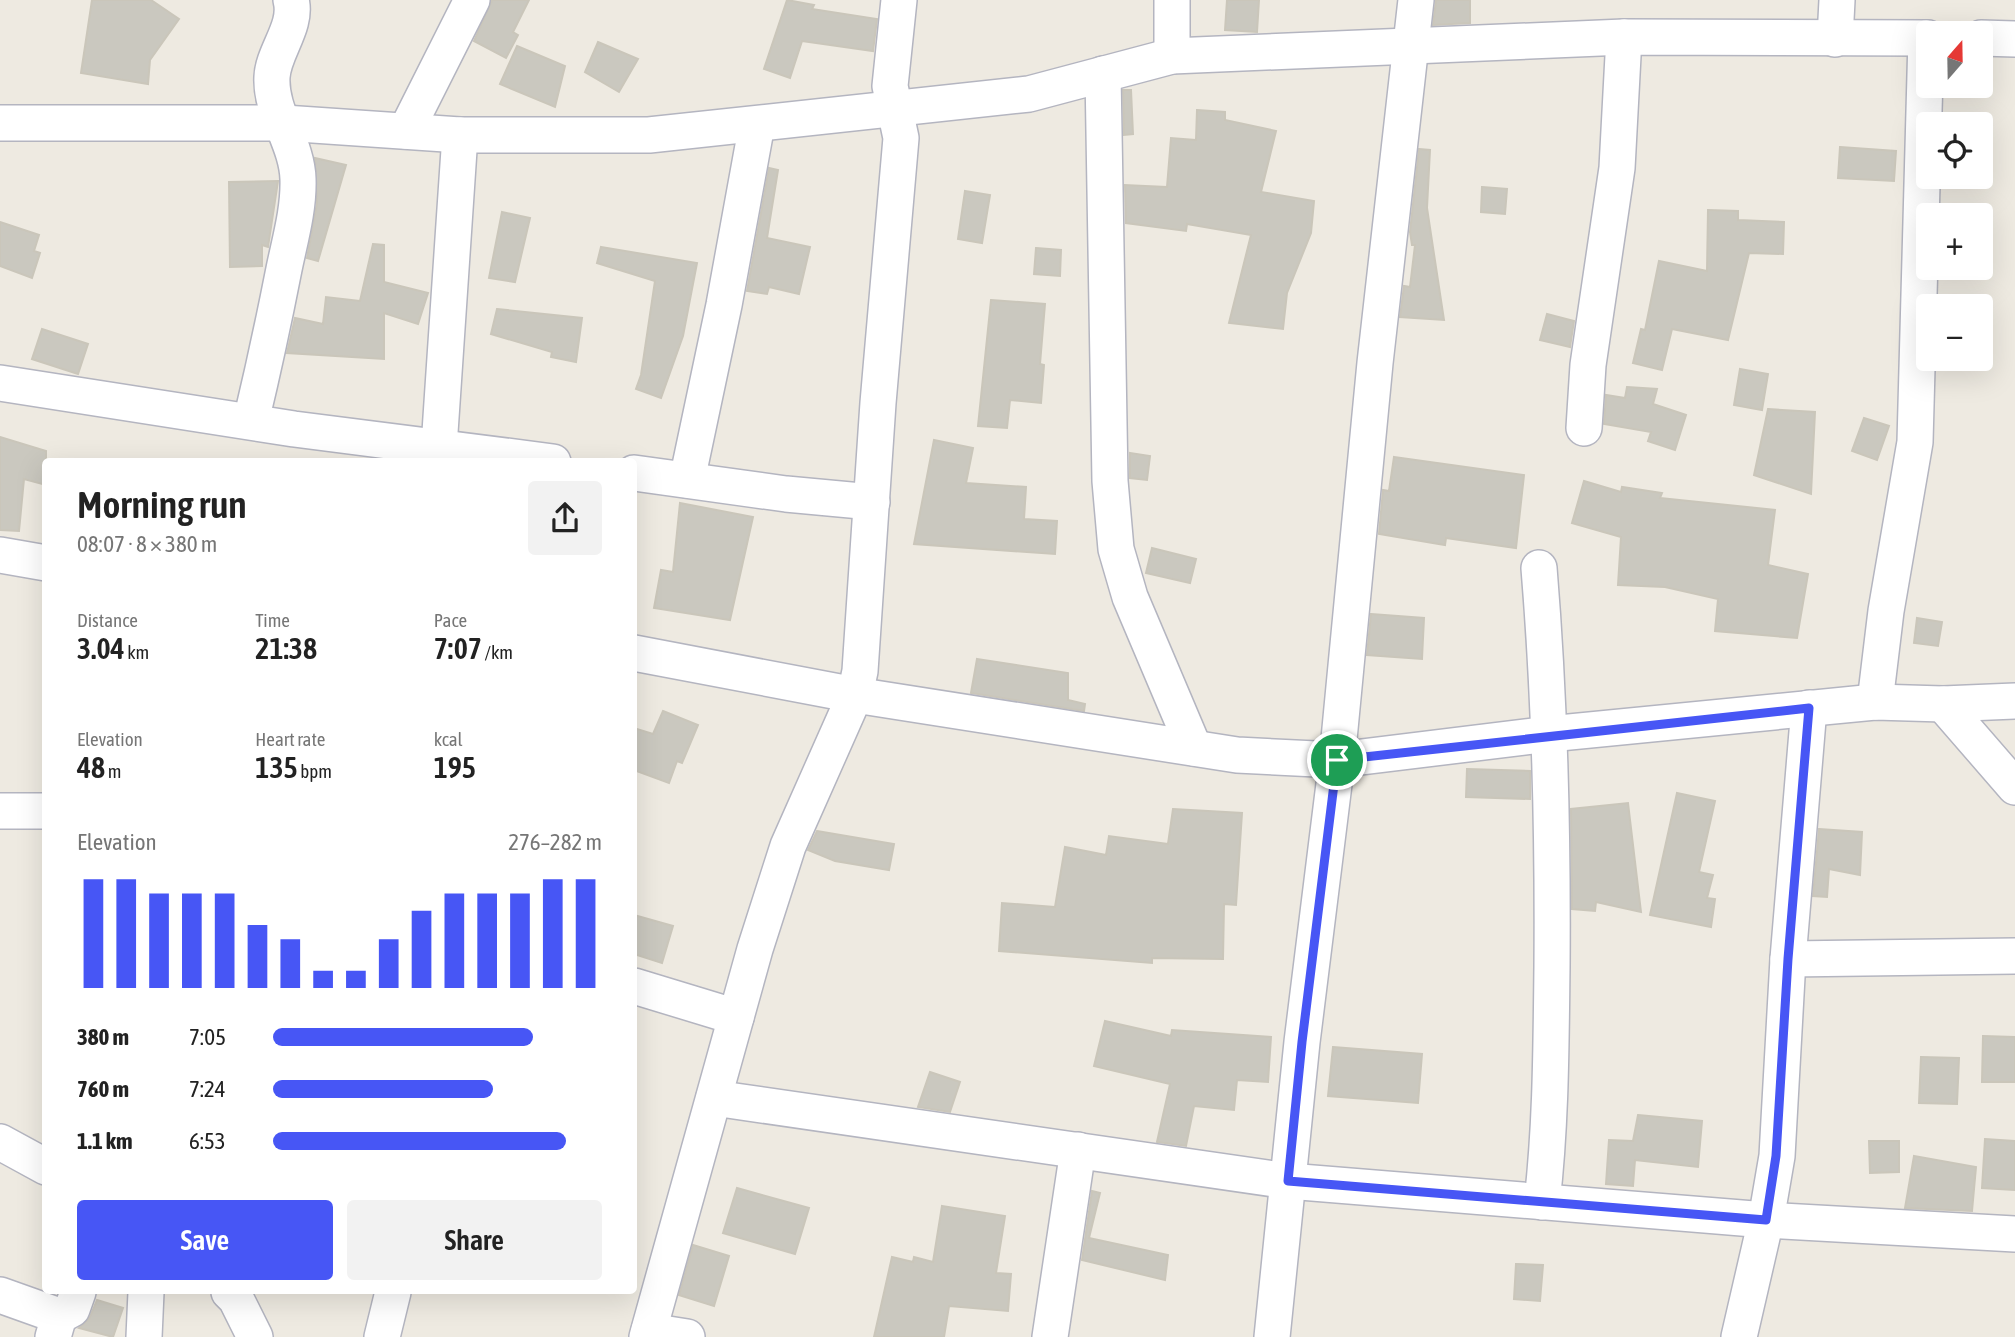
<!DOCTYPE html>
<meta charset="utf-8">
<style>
body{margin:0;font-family:"Asap Condensed",sans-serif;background:#f2f2f2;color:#222;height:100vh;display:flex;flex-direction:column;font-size:26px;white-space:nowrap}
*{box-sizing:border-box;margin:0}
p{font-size:23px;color:#767676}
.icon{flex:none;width:38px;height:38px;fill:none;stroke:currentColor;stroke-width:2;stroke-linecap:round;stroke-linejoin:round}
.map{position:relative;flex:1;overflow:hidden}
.details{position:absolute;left:42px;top:458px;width:595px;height:836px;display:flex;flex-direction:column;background:#fff;border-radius:7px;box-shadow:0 7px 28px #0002}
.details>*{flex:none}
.needle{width:46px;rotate:20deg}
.tools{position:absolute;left:1916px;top:21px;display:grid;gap:14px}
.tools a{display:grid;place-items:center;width:77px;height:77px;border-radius:7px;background:#fff;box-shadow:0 7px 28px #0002;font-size:35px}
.pin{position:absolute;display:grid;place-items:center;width:60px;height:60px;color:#fff;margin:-30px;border:4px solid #fff;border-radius:50%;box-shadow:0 2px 7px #0007}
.round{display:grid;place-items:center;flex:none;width:74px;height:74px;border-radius:7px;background:#f2f2f2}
.headline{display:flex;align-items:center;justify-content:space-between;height:119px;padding:0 35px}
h1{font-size:38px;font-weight:600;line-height:52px}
.figures{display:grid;grid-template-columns:repeat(3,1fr);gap:10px;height:119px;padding:7px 35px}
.figures div{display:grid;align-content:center}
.figures b{font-size:30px;font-weight:600}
.figures small{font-size:19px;font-weight:400}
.figures p{font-size:19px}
.chart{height:196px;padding:14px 35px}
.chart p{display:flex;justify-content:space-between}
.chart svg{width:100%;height:126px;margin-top:7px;stroke:#4756f5;stroke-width:6}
.action{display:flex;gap:14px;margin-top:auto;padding:14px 35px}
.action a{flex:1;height:80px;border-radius:7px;background:#4756f5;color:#fff;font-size:28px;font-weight:600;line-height:80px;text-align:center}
.action a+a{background:#f2f2f2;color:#222}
ul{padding:0 35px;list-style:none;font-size:23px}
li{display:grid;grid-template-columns:112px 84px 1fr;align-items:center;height:52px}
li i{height:18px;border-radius:9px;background:#4756f5}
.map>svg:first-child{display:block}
.building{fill:#cac8bf;stroke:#cac6ba;stroke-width:2}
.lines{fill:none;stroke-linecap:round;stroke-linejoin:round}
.street-casing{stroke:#b4b5c0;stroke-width:38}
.street{stroke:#fff;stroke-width:35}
.route-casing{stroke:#fff;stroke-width:14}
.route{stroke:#4756f5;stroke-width:9}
</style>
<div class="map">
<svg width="2015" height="1337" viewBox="0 0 2015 1337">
<rect width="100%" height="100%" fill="#eeeae1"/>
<!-- building -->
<g class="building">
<polygon points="92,0 151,0 179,19 150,60 148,84 81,73"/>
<polygon points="492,0 529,0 513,32 518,35 506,58 474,41"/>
<polygon points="787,0 814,5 812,9 877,19 873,51 802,41 790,78 764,69"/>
<polygon points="1227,0 1259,0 1257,32 1225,30"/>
<polygon points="1436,0 1470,0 1470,23 1433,25"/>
<polygon points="598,42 638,59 619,92 585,72"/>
<polygon points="517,46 565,66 555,107 500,84"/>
<polygon points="1123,90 1131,90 1133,134 1124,135"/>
<polygon points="1197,110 1225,112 1225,120 1276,131 1261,192 1314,201 1311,233 1287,293 1283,329 1229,323 1251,235 1187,224 1186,231 1126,223 1125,185 1167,187 1171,138 1196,140"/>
<polygon points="1840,147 1896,151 1894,181 1838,178"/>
<polygon points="1419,149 1430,150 1427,208 1444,320 1400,317 1404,286 1410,287 1415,245 1412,245 1410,232"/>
<polygon points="315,158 346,165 318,261 307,258 317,203"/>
<polygon points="769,168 778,170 767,238 810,247 799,294 769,287 767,294 747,291"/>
<polygon points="278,181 268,247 262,245 262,266 230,267 229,182"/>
<polygon points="1482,187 1507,189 1505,214 1481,212"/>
<polygon points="965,191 990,195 982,243 958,239"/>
<polygon points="1708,210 1738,211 1738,220 1784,222 1783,254 1749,253 1728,340 1672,329 1662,370 1633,363 1641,329 1645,330 1659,261 1707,271"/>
<polygon points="502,212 530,218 515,282 489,278"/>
<polygon points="0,222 39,235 34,251 40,253 32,278 0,266"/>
<polygon points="373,244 384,245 384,282 428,293 418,324 384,313 384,359 287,353 295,318 323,324 326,297 360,301"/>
<polygon points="601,247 697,263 683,336 661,398 636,389 641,375 655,281 597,263"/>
<polygon points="1036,248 1061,250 1060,276 1034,274"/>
<polygon points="991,300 1045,304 1040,364 1044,365 1041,403 1010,400 1007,428 978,426"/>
<polygon points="497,309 582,318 576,362 551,357 552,352 491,334"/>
<polygon points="1547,314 1574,321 1570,347 1540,340"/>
<polygon points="42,329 88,344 78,374 32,359"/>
<polygon points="1740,369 1768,374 1762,410 1734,405"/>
<polygon points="1627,387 1657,389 1653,404 1686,415 1675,450 1648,441 1651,432 1604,424 1606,395 1625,398"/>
<polygon points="1768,409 1815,412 1811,494 1754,475"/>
<polygon points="1864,418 1889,426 1877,460 1852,451"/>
<polygon points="0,437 46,451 46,485 24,479 19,531 0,530"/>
<polygon points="934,440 973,448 966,483 1026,487 1024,519 1057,521 1055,554 914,544"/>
<polygon points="1130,453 1150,456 1147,480 1130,478"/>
<polygon points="1394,457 1524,475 1516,548 1446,538 1445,545 1379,534 1383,490 1389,491"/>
<polygon points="1584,481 1621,492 1622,487 1662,493 1660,498 1775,510 1768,565 1808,574 1797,638 1715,631 1718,599 1665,587 1618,585 1621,537 1572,523"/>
<polygon points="680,503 753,517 730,620 654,608 661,570 673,572"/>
<polygon points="1152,548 1196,559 1190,583 1146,573"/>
<polygon points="1371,614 1424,618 1422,659 1367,655"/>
<polygon points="1917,618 1942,622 1938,646 1914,643"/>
<polygon points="977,659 1068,673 1068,700 1085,704 1084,711 971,693"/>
<polygon points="663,711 698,725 682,763 677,761 669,783 634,770 634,728 653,734"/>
<polygon points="1467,769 1530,771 1530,799 1466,797"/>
<polygon points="1677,793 1715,801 1699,872 1713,875 1707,898 1715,899 1711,927 1650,915"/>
<polygon points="1628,803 1641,912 1596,902 1595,911 1572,909 1571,809"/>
<polygon points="1173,809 1242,813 1236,905 1224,904 1223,959 1152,958 1152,963 999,951 1002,903 1055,907 1065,847 1106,855 1109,836 1168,844"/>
<polygon points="1819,829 1862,832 1860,875 1829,869 1827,897 1813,896"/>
<polygon points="817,831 894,844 889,870 835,861 808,850"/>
<polygon points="634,915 673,926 662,963 634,954"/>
<polygon points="1105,1021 1171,1036 1172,1030 1271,1037 1268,1082 1237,1080 1234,1110 1194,1106 1186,1146 1157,1142 1170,1084 1094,1066"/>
<polygon points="1983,1036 2015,1037 2015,1082 1982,1082"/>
<polygon points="1333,1047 1422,1054 1418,1103 1328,1096"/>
<polygon points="1921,1057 1959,1058 1957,1104 1919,1103"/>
<polygon points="930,1072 960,1082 950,1112 918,1107"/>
<polygon points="1638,1115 1702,1121 1698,1167 1635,1160 1633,1186 1606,1184 1609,1140 1633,1141"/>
<polygon points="1985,1139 2015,1141 2015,1190 1982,1188"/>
<polygon points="1869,1141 1899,1141 1899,1172 1870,1173"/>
<polygon points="1914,1156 1976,1167 1972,1211 1905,1208"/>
<polygon points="737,1188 809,1208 795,1254 723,1233"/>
<polygon points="1092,1191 1100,1193 1089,1238 1168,1255 1165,1280 1082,1260"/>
<polygon points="942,1206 1005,1216 996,1273 1011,1274 1008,1311 949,1306 944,1337 874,1337 892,1257 913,1262 914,1257 933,1262"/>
<polygon points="693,1245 729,1256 714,1306 679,1295"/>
<polygon points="1516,1264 1543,1265 1540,1301 1514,1299"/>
<polygon points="97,1300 123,1308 113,1337 79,1328 90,1317"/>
</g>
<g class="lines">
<defs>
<g id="street">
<polyline points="1981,38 2015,39"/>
<polyline points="1835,39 1837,0"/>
<polyline points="1172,56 1172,0"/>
<polyline points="1103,74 1110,481 1116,549 1130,597 1194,748"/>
<polyline points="0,123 284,123 460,135 649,135 1029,94 1172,56 1624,37 1928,38"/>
<polyline points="406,131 472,0"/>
<polyline points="0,383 294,429 553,462"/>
<path d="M251,421C263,371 274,320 284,269C290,240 299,209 298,179C297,143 270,112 272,77C273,52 298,26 291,0"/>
<polyline points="1584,428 1588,365 1617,168 1624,37"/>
<polyline points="438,462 460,135"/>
<polyline points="634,473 786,494 872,502"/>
<polyline points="687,480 724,305 757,124"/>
<polyline points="0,555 46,563"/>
<path d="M1539,568C1550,701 1553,834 1552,967C1551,1046 1551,1124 1542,1202"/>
<polyline points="634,653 855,695 1237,755 1337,760 1549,734 1875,702 1943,704 2015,701"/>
<polyline points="1875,702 1886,611 1915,442 1926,38"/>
<polyline points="1943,704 2015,787"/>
<polyline points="0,811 46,811"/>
<polyline points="1788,959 2015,956"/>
<polyline points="634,986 736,1017"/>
<polyline points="714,1098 1288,1181 1766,1220 2015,1234"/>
<polyline points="0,1142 46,1167"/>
<polyline points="229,1292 236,1299 255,1337"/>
<polyline points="0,1295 59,1316 53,1337"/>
<polyline points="59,1316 72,1309 78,1292"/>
<polyline points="649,1331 687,1337"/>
<polyline points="144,1337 146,1292"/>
<polyline points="382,1337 393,1292"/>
<polyline points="647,1337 755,949 788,846 855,695 860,671 878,403 901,138 890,86 899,0"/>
<polyline points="1050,1337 1078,1150"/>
<polyline points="1272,1337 1302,1042 1337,760 1375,363 1416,0"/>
<polyline points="1739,1337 1766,1220 1777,1156 1788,959 1809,708"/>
</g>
</defs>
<!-- street casing -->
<use href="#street" class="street-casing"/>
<!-- street -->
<use href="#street" class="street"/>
</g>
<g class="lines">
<defs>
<polygon id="route" points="1809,708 1788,959 1776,1156 1766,1220 1288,1181 1302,1042 1337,760"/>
</defs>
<!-- route casing -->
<use href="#route" class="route-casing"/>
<!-- route -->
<use href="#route" class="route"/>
</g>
</svg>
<div class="tools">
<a><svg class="needle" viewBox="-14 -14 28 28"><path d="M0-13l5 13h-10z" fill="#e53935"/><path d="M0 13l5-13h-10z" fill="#767676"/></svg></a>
<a><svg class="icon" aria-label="locate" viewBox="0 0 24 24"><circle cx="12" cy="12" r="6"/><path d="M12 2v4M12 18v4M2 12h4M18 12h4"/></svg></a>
<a>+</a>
<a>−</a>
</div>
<div class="pin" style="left:1337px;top:760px;background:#1e9e55"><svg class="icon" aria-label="arrive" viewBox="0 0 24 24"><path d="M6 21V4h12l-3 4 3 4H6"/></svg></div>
<section class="details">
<div class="headline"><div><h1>Morning run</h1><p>08:07 · 8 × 380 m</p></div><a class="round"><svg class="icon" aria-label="share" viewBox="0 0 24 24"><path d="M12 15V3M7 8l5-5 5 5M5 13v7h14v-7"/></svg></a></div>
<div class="figures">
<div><p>Distance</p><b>3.04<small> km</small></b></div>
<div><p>Time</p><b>21:38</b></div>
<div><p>Pace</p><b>7:07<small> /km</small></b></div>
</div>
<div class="figures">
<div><p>Elevation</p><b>48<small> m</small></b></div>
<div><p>Heart rate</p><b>135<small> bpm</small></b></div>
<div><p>kcal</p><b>195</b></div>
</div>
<div class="chart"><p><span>Elevation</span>276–282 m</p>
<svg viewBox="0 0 160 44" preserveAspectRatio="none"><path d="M5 44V6M15 44V6M25 44V11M35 44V11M45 44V11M55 44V22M65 44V27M75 44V38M85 44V38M95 44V27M105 44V17M115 44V11M125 44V11M135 44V11M145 44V6M155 44V6"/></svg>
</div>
<ul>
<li><b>380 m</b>7:05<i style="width:79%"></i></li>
<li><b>760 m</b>7:24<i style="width:67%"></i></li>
<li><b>1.1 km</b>6:53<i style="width:89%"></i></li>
</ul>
<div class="action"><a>Save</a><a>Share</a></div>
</section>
</div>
